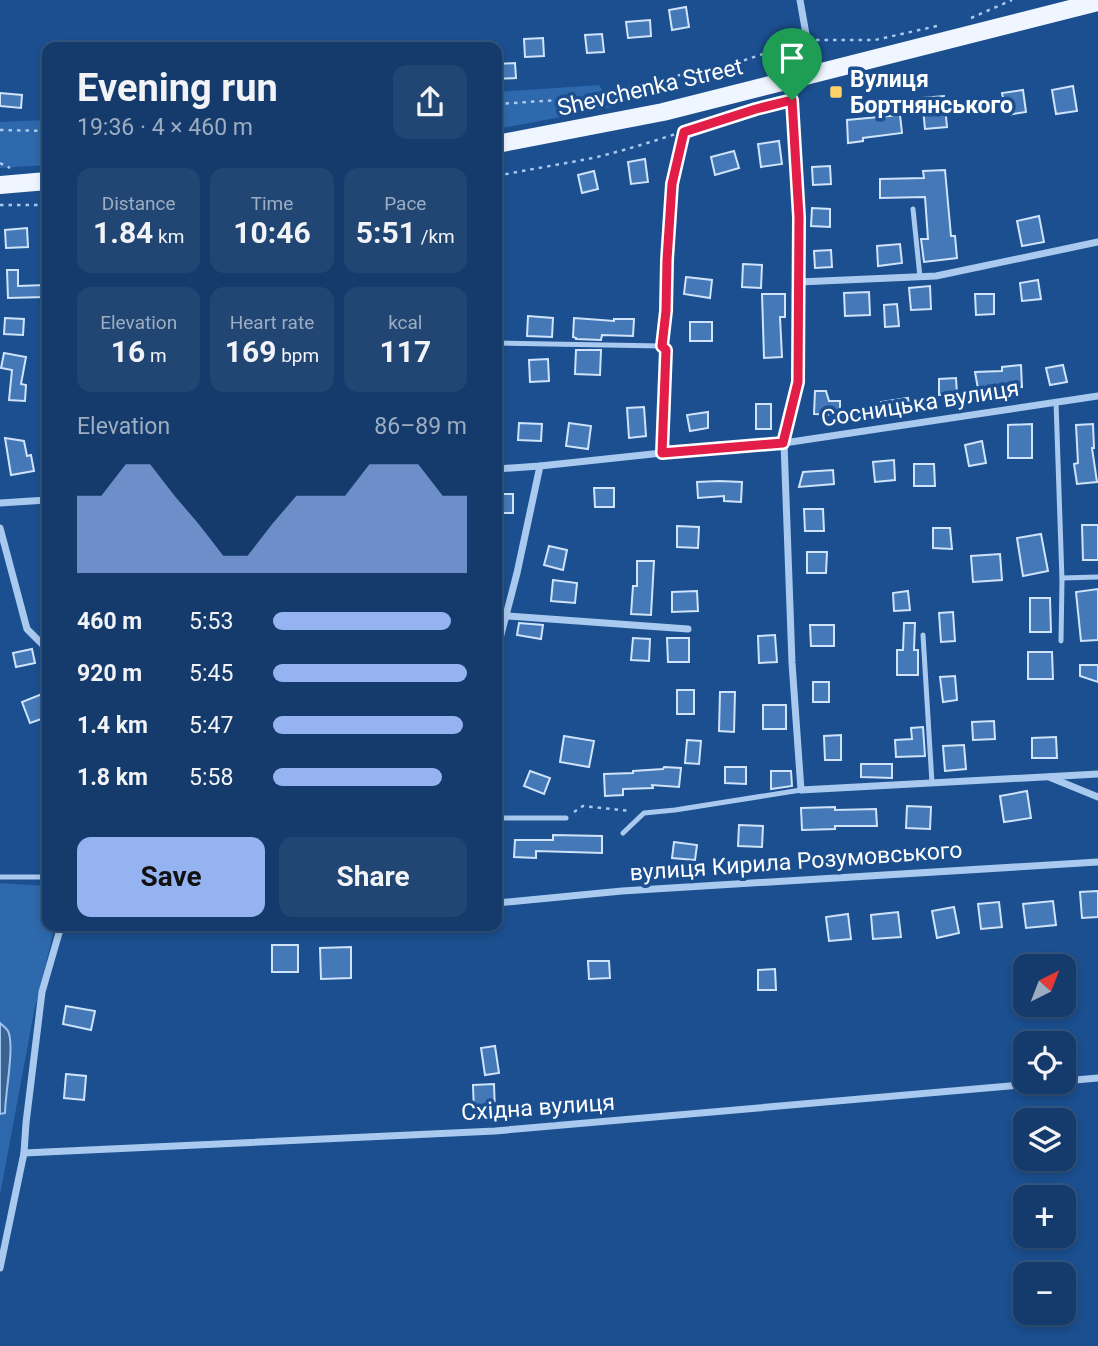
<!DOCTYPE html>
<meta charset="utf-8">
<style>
body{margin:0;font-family:Roboto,sans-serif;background:#214673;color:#f1f3f6;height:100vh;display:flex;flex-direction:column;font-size:26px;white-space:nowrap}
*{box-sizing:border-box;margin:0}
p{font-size:23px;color:#9dadc1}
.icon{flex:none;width:38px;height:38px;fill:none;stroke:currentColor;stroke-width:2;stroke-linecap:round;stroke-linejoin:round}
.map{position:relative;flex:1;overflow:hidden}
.panel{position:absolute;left:42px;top:42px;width:460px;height:889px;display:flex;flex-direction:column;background:#143b6b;border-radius:14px;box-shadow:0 4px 10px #0003,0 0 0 2px #33557e}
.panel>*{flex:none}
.needle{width:46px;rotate:42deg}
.controls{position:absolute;left:1013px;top:954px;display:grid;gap:14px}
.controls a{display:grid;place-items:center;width:63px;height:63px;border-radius:14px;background:#143b6b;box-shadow:0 4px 10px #0003,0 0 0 2px #33557e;font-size:35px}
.pin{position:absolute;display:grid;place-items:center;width:60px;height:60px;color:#fff;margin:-72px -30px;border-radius:50% 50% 50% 0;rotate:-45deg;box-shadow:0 0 7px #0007}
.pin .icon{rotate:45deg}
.round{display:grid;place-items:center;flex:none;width:74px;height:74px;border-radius:14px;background:#214673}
.head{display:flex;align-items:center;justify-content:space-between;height:119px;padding:0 35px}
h1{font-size:38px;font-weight:700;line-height:52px}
.metrics{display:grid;grid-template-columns:repeat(3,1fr);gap:10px;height:119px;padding:7px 35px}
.metrics div{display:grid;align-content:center;border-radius:14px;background:#214673;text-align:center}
.metrics b{font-size:30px;font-weight:700}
.metrics small{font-size:19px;font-weight:400}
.metrics p{font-size:19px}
.chart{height:196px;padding:14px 35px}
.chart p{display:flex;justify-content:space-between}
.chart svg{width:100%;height:126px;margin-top:7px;fill:#95b2f1;opacity:.7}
.cta{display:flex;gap:14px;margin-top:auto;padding:14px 35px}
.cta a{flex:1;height:80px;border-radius:14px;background:#95b2f1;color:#111;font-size:28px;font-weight:700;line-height:80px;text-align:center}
.cta a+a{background:#214673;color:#f1f3f6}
ul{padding:0 35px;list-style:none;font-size:23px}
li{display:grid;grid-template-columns:112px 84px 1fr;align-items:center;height:52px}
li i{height:18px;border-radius:9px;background:#95b2f1}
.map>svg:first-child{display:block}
.green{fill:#2e69ad}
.water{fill:#3c6290;stroke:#9cc4f0;stroke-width:2}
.building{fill:#4478b7;stroke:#cfe3fa;stroke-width:2}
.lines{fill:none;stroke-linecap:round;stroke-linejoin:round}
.path{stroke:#a9c9ee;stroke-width:2.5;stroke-dasharray:3.5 5;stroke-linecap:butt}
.service{stroke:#a9c9ee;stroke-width:5}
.minor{stroke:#a9c9ee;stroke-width:7}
.primary{stroke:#f0f6ff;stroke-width:18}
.route-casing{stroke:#fff;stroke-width:14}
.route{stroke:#e11d48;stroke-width:9}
.poi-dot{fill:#ffd166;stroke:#1b4f8f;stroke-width:2.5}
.labels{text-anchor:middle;stroke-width:7;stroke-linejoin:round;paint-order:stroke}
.poi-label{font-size:23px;font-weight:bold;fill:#fff;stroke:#1b4f8f;text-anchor:start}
.street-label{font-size:23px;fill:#fff;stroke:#1b4f8f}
</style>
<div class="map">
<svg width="1098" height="1346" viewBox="0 0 1098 1346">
<rect width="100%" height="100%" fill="#1b4f8f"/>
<!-- green -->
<g class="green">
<polygon points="599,85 613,107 497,129 497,92"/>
<polygon points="47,120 47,165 0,168 0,122"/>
<polygon points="0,883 47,886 47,926 55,926 34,1012 0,1195"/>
</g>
<!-- water -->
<path class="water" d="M0,1023C3,1026 6,1028 8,1031C15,1045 5,1095 5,1113L0,1114Z"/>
<!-- building -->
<g class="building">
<polygon points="686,7 689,27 672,30 669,10"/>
<polygon points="650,20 651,36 628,38 626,22"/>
<polygon points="602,34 604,52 587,53 585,35"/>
<polygon points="543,38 544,56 525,57 524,39"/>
<polygon points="515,63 516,78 497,79 497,64"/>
<polygon points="1073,86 1077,111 1056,114 1052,90"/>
<polygon points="1023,90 1026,112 1006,115 1002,93"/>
<polygon points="0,93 22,95 21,108 0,106"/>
<polygon points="944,96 947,127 925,129 922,98"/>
<polygon points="900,115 902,133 863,138 863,141 848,143 847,120"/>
<polygon points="779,141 782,164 761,167 758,144"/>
<polygon points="734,151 739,168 715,175 711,157"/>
<polygon points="645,159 648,182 631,184 628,162"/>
<polygon points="830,166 831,184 813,185 812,167"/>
<polygon points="945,170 951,236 955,236 957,258 924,262 921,239 928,239 925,197 880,198 880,179 924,178 923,171"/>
<polygon points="594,171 598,189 582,193 578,175"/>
<polygon points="812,208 830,209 830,227 811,226"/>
<polygon points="1039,216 1044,242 1022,246 1017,221"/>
<polygon points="27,228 28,247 6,248 5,230"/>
<polygon points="900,244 902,263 878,266 877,246"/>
<polygon points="831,250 832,267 815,268 814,251"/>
<polygon points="743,264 762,265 761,288 742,287"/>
<polygon points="7,270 18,270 18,286 45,285 45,297 8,298"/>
<polygon points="686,277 712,280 710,298 684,294"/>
<polygon points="1038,280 1041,299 1022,301 1020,283"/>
<polygon points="930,286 931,309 911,310 909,288"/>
<polygon points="869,292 870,315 845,316 844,293"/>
<polygon points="762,294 785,294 785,317 780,317 782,357 764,358"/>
<polygon points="975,294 994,294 994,314 976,315"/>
<polygon points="897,304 899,326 885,327 884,305"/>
<polygon points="528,316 553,318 552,337 527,336"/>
<polygon points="5,318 24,319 23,335 4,334"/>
<polygon points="574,318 614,321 614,319 634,319 633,336 602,335 601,340 576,339 576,338 573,337"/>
<rect x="690" y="322" width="22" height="19"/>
<polygon points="576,350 601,350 600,375 575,374"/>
<polygon points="4,353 26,357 21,384 26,385 25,401 9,400 12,370 1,368"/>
<polygon points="548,359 549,381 530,382 529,360"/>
<polygon points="1021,365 1022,387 978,389 975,372 1002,371 1002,367"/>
<polygon points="1063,365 1067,382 1050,385 1046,368"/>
<polygon points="956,378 957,394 939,395 939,379"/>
<polygon points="815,391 826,391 829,401 840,401 840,415 814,414"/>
<polygon points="908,398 910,410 882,414 881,402"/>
<rect x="756" y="404" width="15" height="25"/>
<polygon points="644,407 646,436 629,438 627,408"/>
<polygon points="708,412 708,428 690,431 687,415"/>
<polygon points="519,423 542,424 541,441 518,440"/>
<polygon points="569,423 591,426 588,449 566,446"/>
<polygon points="1032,424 1032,458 1008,458 1008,425"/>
<polygon points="1093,424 1094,448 1092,448 1097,482 1077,484 1074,464 1078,463 1076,425"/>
<polygon points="5,438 24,441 27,456 31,455 34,471 11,475"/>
<polygon points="982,441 986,463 969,466 965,445"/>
<polygon points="894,460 895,480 875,482 873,462"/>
<polygon points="914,464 934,464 935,486 914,486"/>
<polygon points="833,470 834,484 799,487 803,472"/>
<polygon points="719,481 742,482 741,502 724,501 724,496 698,498 697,482"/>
<polygon points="594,488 614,488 614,507 595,507"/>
<rect x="497" y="494" width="16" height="19"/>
<polygon points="804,509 823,509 824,531 805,531"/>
<polygon points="1082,525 1098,525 1098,560 1083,560"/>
<polygon points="677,526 699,527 698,548 677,547"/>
<polygon points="933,528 950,528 952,549 933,548"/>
<polygon points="1041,534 1048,571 1023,576 1017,538"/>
<polygon points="549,546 567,550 563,570 544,565"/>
<polygon points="807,552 827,552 826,573 807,573"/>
<polygon points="1000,554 1002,580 973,582 971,556"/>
<polygon points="637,561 654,561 651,615 631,614 633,586 637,586"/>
<polygon points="553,580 577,583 575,603 551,601"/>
<polygon points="1098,589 1098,640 1081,641 1076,592"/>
<polygon points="697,591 698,611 672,612 672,592"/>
<polygon points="908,591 910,610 894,611 893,593"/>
<polygon points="1030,598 1050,598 1051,632 1030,632"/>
<polygon points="953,612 955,641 941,642 939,613"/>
<polygon points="519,623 543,625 541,639 517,635"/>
<polygon points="904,623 915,623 914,650 918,650 918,675 897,675 897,650 903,650"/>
<polygon points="810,625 834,625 834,646 811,646"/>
<polygon points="775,635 777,662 759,663 758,636"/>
<polygon points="633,638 650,639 649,661 631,660"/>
<polygon points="667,638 689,638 689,662 668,662"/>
<polygon points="32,649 35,663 16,667 13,653"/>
<polygon points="1028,652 1052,652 1053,679 1028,679"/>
<polygon points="1080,665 1098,665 1098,682 1080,676"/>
<polygon points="955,676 957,700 943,702 940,677"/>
<rect x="813" y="682" width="16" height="20"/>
<rect x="677" y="690" width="17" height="24"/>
<polygon points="47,692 47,717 30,723 22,702"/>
<polygon points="720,692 735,692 734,732 719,731"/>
<rect x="763" y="705" width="23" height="24"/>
<polygon points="994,721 995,739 973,740 972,722"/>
<polygon points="923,727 925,756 896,757 895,740 912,739 911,728"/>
<polygon points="841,735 841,760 825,760 824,736"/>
<polygon points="564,736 594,741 589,767 560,762"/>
<polygon points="1056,737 1057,758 1032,758 1032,738"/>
<polygon points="687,740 701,741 699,764 685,763"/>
<polygon points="964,745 966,769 945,771 943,746"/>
<polygon points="861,764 892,764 892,778 861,777"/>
<polygon points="664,767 681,768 679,787 652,785 653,788 623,789 623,795 605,796 604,774 633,773 633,771 663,769"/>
<polygon points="725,767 746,767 746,784 725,783"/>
<polygon points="530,771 550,778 544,794 524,786"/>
<polygon points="771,771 791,771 792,786 771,789"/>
<polygon points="1027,791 1031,818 1004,822 1000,796"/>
<polygon points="907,806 931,807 930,829 906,828"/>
<polygon points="835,807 835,810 876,809 877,826 835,826 835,829 802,830 801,808"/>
<polygon points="739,825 763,826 762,847 738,846"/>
<polygon points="553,835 602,836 602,853 536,851 536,858 514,857 515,840 553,840"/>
<polygon points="674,842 697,845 695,860 672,858"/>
<polygon points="1098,891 1098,917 1082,918 1080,892"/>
<polygon points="1053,901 1056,925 1026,928 1023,904"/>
<polygon points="999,902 1002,927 981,929 978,904"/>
<polygon points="954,907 959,933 937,938 932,911"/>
<polygon points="898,912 901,937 873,939 871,915"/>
<polygon points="848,914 851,939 829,941 826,917"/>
<rect x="272" y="945" width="26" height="27"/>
<polygon points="351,947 351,978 321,979 320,948"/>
<polygon points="588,961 609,961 610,978 589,979"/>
<polygon points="775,969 776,990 758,990 758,970"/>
<polygon points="66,1006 95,1011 91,1030 63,1024"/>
<polygon points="495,1046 499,1073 485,1075 481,1048"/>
<polygon points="66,1074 86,1076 84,1100 64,1098"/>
<polygon points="494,1084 495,1112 474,1113 473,1085"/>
</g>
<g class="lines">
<!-- path -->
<g class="path">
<polyline points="971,18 1012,0"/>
<polyline points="816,40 875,40 937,26"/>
<polyline points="579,101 659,79 727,66 799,42"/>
<polyline points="497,104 575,99 597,108"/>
<polyline points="0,130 47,131"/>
<polyline points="0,163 10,168"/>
<path d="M497,176C530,169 564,164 597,157C659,142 719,117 782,103"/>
<polyline points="0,205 47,205"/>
<polyline points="663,337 672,184 684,132"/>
<polyline points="574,812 583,806 631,811"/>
</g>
<!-- service -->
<g class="service">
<polyline points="913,209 920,277"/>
<polyline points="497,343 662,346 666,350 662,453"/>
<polyline points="1056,402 1062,580 1061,641"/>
<polyline points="1062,578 1098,577"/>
<polyline points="923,635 932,783"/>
<polyline points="497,818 566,818"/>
<polyline points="623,833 644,813 675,810 801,790"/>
<polyline points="0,877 47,877"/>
</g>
<!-- minor -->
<g class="minor">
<polyline points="800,0 813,74"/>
<polyline points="791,81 799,217 798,382 784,443 792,663 801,790 1098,774"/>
<polyline points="799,282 936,276 1098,242"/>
<polyline points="497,469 540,466 662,453 784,443 1098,396"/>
<polyline points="0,503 47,500"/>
<polyline points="0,528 27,629 47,649"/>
<polyline points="507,616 688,629"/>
<polyline points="497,650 517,573 540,466"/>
<polyline points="1049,777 1098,797"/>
<polyline points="497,903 622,891 1098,862"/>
<polyline points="1064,1081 1098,1078"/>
<polyline points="24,1153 495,1131 1054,1082"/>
<polyline points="0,1268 24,1153 26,1123 42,992 61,926"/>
</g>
<!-- primary -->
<g class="primary">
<polyline points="497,144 663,112 1098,2"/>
<polyline points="0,185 47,181"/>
</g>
</g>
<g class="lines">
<defs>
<polygon id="route" points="792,100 799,217 798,382 783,443 662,453 666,350 662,346 666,311 667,260 672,184 684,132 756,109"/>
</defs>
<!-- route casing -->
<use href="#route" class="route-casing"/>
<!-- route -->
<use href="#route" class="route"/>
</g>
<!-- markers -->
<rect class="poi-dot" x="829" y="85" width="14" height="14" rx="3.5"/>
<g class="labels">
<!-- poi labels -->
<g class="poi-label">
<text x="850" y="87">Вулиця<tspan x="850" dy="26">Бортнянського</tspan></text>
</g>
<!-- street labels -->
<g class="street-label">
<text transform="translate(650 87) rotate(-13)" y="8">Shevchenka Street</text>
<text transform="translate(920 403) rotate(-9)" y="8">Сосницька вулиця</text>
<text transform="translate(796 861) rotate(-4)" y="8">вулиця Кирила Розумовського</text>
<text transform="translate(538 1107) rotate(-4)" y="8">Східна вулиця</text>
</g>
</g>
</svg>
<div class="controls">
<a><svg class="needle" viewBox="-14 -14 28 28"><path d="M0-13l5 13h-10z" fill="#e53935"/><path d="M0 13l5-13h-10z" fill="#9dadc1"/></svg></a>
<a><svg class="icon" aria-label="locate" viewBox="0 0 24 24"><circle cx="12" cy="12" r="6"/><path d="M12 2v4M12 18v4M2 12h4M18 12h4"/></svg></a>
<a><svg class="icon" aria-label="layers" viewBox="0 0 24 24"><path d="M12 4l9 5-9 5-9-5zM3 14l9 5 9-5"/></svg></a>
<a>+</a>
<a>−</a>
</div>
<div class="pin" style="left:792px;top:100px;background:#1e9e55"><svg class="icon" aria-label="arrive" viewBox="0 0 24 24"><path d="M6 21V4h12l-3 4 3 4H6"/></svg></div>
<section class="panel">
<div class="head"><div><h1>Evening run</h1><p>19:36 · 4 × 460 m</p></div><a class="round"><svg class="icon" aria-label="share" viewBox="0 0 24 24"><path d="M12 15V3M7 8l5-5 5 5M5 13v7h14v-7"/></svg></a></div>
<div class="metrics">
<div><p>Distance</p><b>1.84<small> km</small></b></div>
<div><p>Time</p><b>10:46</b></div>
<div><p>Pace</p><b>5:51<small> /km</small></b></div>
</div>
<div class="metrics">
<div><p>Elevation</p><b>16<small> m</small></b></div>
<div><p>Heart rate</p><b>169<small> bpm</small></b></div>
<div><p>kcal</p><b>117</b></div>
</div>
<div class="chart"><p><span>Elevation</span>86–89 m</p>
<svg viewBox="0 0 160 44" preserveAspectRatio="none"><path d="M0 44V17L10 17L20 6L30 6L40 17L50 27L60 38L70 38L80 27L90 17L100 17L110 17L120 6L130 6L140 6L150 17L160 17V44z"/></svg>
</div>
<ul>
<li><b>460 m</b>5:53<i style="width:92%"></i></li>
<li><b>920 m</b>5:45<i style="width:100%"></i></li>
<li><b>1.4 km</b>5:47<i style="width:98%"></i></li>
<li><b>1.8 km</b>5:58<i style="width:87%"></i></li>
</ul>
<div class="cta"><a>Save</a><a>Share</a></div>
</section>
</div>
